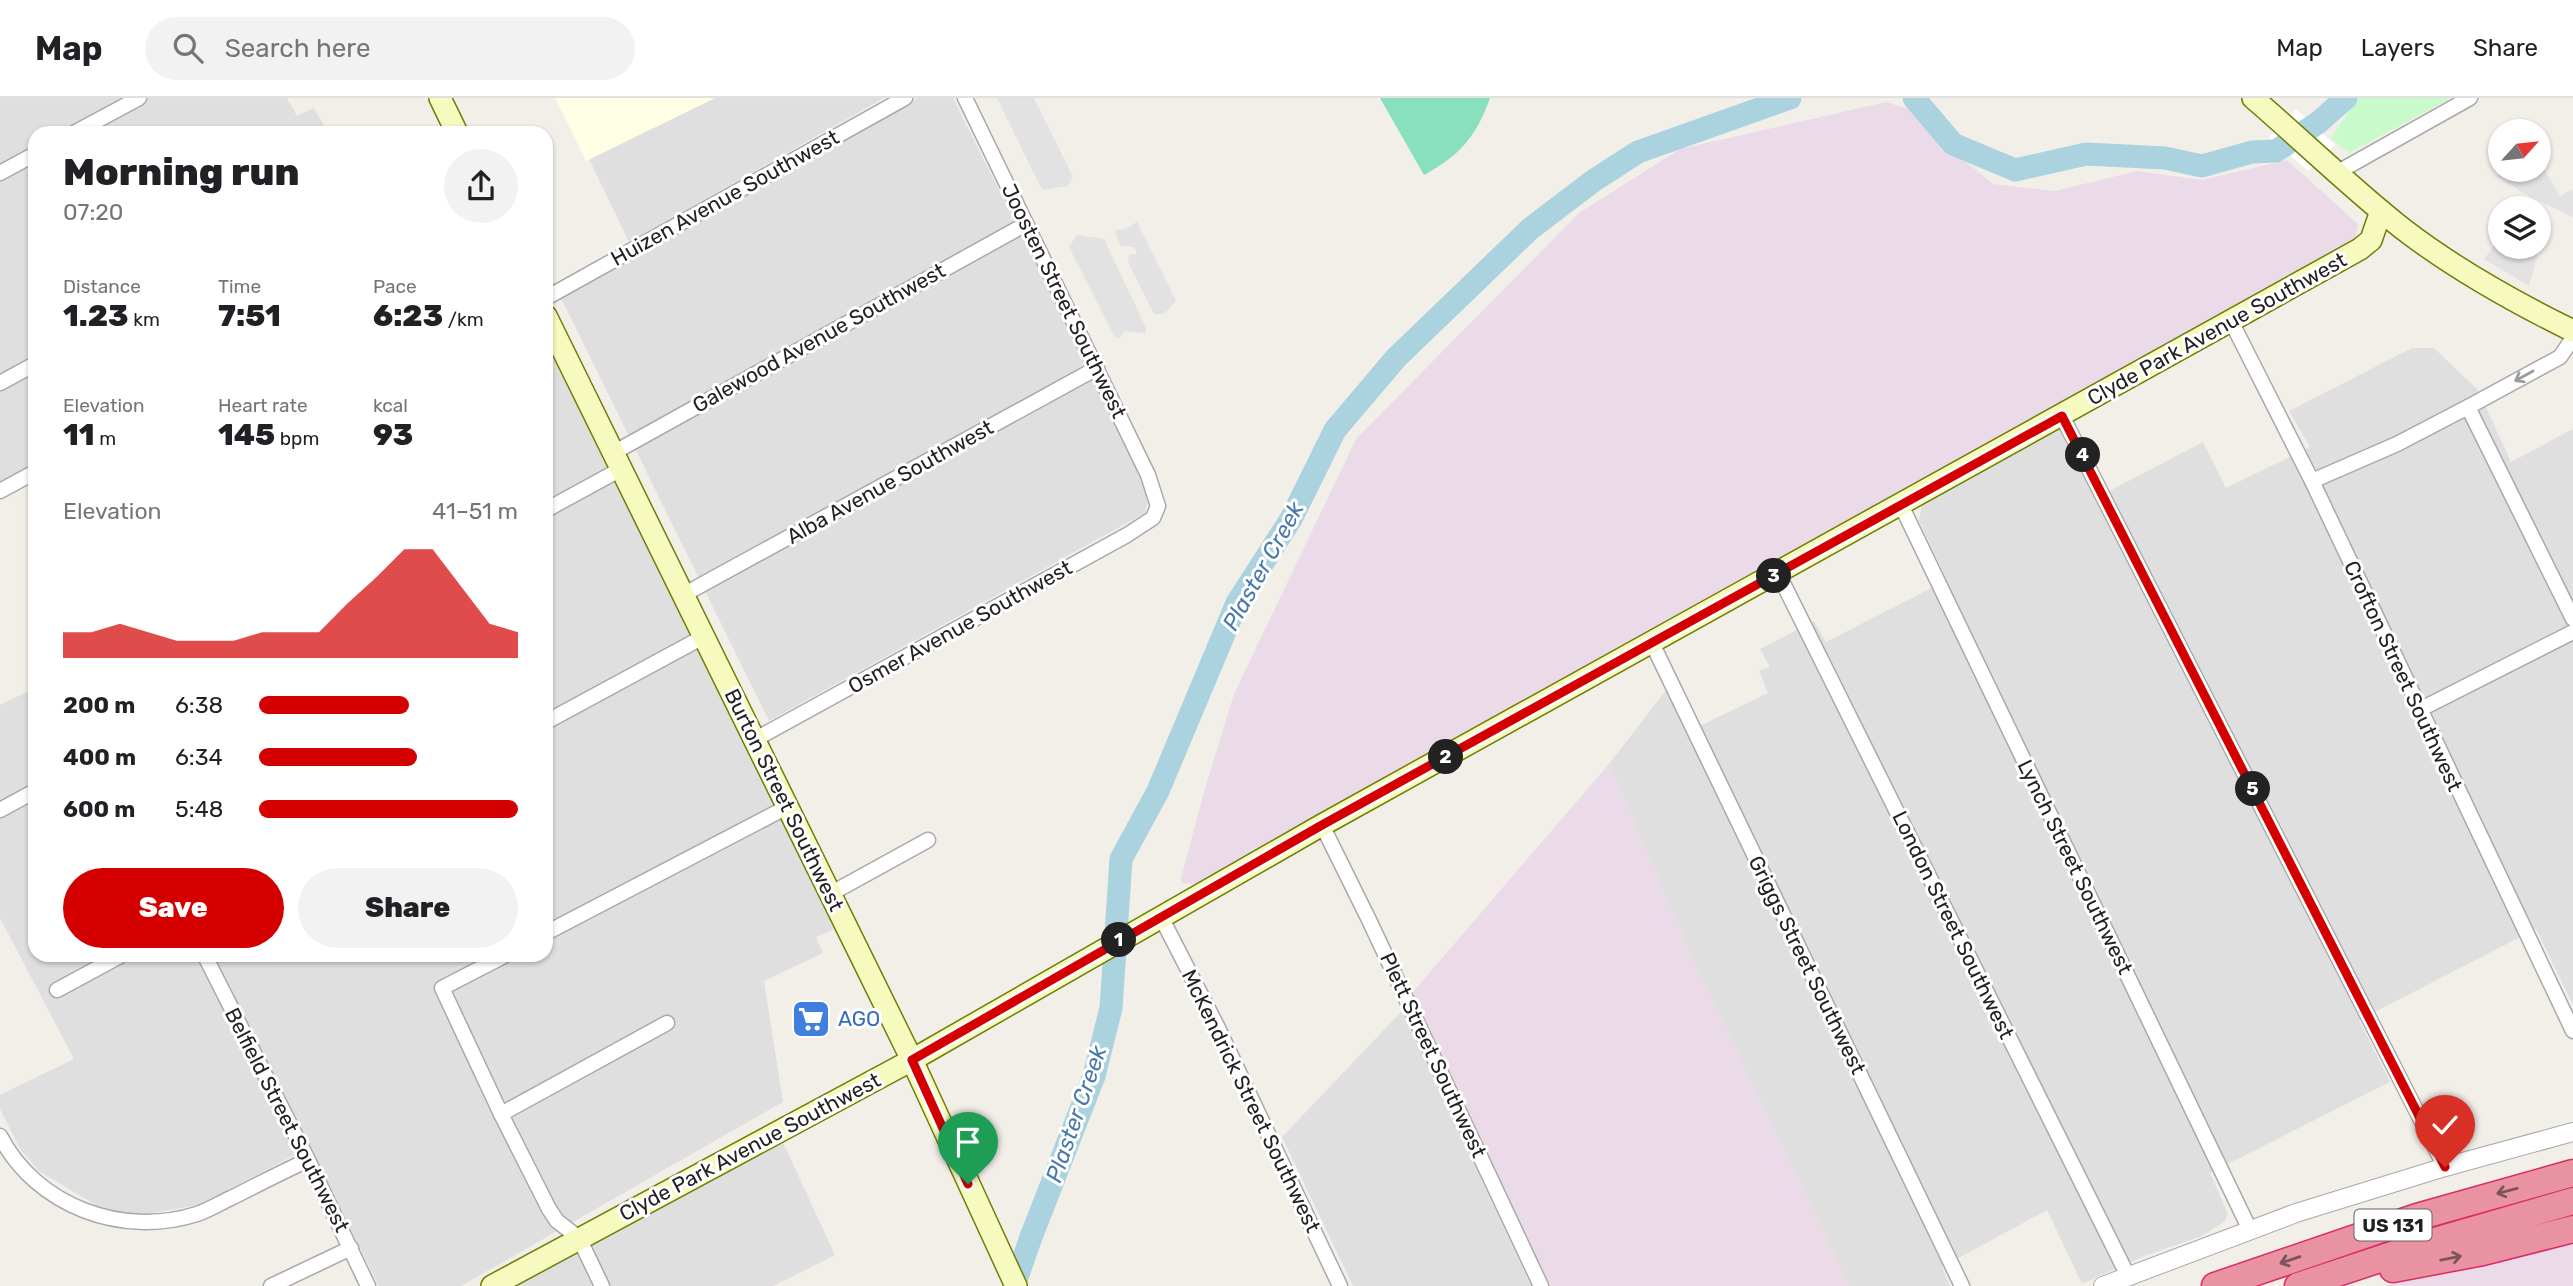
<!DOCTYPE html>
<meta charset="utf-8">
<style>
body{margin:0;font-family:Rubik,sans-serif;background:#f2f2f2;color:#202124;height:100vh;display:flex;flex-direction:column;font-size:26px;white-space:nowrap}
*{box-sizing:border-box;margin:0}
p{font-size:23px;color:#757577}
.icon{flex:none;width:38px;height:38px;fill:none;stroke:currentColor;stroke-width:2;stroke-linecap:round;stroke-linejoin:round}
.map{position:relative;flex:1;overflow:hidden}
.details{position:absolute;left:28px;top:28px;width:525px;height:836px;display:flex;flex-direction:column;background:#fff;border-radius:21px;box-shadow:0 2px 5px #0004}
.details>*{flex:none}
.needle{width:46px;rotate:63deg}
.tools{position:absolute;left:2488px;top:21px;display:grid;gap:14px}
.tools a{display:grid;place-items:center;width:63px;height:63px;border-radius:50%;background:#fff;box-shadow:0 2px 5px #0004;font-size:35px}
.pin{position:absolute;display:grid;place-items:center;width:60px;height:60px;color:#fff;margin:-72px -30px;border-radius:50% 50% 50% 0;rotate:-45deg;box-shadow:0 0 7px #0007}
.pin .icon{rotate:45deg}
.km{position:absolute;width:35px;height:35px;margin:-18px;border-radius:50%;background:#222;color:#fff;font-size:19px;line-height:35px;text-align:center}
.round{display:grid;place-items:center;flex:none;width:74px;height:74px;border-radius:37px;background:#f2f2f2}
.head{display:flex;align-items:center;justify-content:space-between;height:119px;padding:0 35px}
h1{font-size:38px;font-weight:800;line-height:52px}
.stats{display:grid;grid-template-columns:repeat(3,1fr);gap:10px;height:119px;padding:7px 35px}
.stats div{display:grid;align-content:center}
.stats b{font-size:30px;font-weight:800}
.stats small{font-size:19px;font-weight:400}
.stats p{font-size:19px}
.chart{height:196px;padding:14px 35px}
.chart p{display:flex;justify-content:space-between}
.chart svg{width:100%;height:126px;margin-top:7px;fill:#d40000;opacity:.7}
.action{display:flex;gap:14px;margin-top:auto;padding:14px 35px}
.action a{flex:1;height:80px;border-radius:42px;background:#d40000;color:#fff;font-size:28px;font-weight:800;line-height:80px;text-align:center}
.action a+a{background:#f2f2f2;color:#202124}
ul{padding:0 35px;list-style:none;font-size:23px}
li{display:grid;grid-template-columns:112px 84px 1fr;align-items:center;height:52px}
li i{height:18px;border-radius:9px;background:#d40000}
header{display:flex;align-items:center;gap:42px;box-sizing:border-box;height:98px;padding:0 35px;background:#fff;border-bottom:2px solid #e0e0e0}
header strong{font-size:33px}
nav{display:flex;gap:38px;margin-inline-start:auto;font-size:24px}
.search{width:490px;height:63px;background:#f2f2f2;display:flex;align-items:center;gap:18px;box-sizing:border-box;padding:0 24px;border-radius:38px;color:#757577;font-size:26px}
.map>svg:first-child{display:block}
.residential{fill:#e0dfdf}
.industrial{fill:#ebdbe8}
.education{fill:#ffffe5}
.park{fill:#c8facc}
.pitch{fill:#88e0be}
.parking{fill:#e2e2e2}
.pier{fill:#fff}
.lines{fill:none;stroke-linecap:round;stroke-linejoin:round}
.river{stroke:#aad3df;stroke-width:23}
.minor-casing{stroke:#a9a9a9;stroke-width:17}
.tertiary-casing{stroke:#a9a9a9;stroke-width:20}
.secondary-casing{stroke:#707d05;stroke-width:24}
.motorway-casing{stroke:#dc2a67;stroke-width:29}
.minor{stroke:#fff;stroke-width:14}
.tertiary{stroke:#fff;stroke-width:18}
.secondary{stroke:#f7fabf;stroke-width:21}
.motorway{stroke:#e892a2;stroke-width:26}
.oneway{stroke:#9c9c9c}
.oneway2{stroke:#7b545c}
.route-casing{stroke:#fff;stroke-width:14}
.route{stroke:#d40000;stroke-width:9}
.labels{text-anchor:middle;stroke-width:6;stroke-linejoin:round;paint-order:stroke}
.shield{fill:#fff;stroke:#646464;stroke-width:2}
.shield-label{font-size:19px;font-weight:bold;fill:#222}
.street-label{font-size:21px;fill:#222;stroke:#fff}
.shop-label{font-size:21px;fill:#366cbe;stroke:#fff;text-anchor:start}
.water-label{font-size:23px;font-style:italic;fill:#4a7aab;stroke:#fff}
</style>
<header>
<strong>Map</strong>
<div class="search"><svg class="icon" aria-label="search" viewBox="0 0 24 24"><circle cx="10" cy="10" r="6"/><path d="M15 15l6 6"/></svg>Search here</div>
<nav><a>Map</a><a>Layers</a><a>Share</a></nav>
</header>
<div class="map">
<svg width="2573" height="1188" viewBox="0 0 2573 1188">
<rect width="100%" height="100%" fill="#f2efe9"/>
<!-- residential -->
<g class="residential">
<polygon points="0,0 287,0 297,18 314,10 328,35 35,35 35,365 0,384"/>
<polygon points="715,0 884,0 629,144 589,61"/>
<polygon points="918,0 953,0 1150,394 1145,415 769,623 561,200"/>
<polygon points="546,244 834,831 816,839 823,855 764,883 783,1004 461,1188 379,1188 310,1049 199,1107 147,1116 104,1112 39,1073 20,1051 0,1011 0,997 74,961 0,820 0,607 35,590 35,858 546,858"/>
<polygon points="2412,250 2434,250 2478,292 2511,364 2573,331 2573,907 2536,831 2359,922 2390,984 2210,1075 2228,1116 2224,1124 2202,1138 2144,1158 2082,1186 2047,1112 1942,1169 1950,1188 1849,1188 1691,858 1609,666 1667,591 1687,634 1768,595 1759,573 1770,569 1760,551 1814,523 1826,544 1947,482 1919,423 1922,406 2059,330 2096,400 2203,344 2226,390 2310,349 2289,313"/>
<polygon points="1402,913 1531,1188 1353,1188 1282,1039"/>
<polygon points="781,1040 835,1157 773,1188 508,1188"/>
</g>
<!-- industrial -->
<g class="industrial">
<polygon points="1886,4 1908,11 1924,29 1993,86 2055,93 2137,73 2202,82 2287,62 2358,126 2355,141 1195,786 1182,785 1181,780 1206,687 1234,596 1356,341 1579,115 1680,51"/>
<polygon points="1609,666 1691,858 1849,1188 1549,1188 1412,895"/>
<polygon points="2573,1145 2573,1188 2383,1188 2498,1165"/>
</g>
<!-- education -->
<polygon class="education" points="555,0 715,0 586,63"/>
<!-- park -->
<polygon class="park" points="2358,0 2451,0 2349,55 2331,40"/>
<!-- pitch -->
<path class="pitch" d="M1380,0H1490C1476,39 1460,57 1424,77Z"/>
<!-- parking -->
<g class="parking">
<polygon points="997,0 1034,0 1073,79 1068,88 1042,92"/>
<polygon points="2539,62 2560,98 2573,91 2573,119 2527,97 2496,78 2508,72 2539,72"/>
<polygon points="2539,118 2547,123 2529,188 2484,161 2501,139 2501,149 2539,149"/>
<polygon points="1137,124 1176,203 1164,216 1154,216 1128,164 1129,157 1137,156 1134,149 1121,148 1115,135 1116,132 1125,131"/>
<polygon points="1077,137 1104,141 1146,230 1146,235 1125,233 1118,241 1114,238 1069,149"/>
</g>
<!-- pier -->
<polygon class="pier" points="2296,11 2335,47 2308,73 2269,39"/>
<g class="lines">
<!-- river -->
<g class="river">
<polyline points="1914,0 1953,46 2015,72 2086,56 2165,60 2202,68 2252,54 2276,53 2319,24 2346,0"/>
<polyline points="1014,1188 1031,1139 1094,978 1111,910 1121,761 1158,693 1237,505 1291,421 1335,332 1396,260 1530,131 1593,83 1638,54 1790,0"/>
</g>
<defs>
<g id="minor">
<polyline points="74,35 139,0"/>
<polyline points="2338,74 2470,0"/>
<polyline points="0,75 35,56"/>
<polyline points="546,200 905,0"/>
<polyline points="2231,223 2312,383 2573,933"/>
<polyline points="0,285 35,266"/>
<polyline points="2468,309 2573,521"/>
<polyline points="2062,318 2445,1069"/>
<polyline points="613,355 1026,126"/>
<polyline points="2312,383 2397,346 2468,309 2560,259 2573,240"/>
<polyline points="0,393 35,374"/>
<polyline points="1901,407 2250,1132"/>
<polyline points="546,412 621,371"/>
<polyline points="1778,475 2128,1178"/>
<polyline points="683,497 1097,270"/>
<polyline points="1652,545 1962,1188"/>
<polyline points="2419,612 2573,534"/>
<polyline points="546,624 703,539"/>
<polyline points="754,642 1127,437 1153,420 1158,408 1148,377 965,0"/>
<polyline points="0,712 35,693"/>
<polyline points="1322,727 1369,822 1541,1188"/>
<polyline points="830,796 928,742"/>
<polyline points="1161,819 1217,928 1340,1188"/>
<polyline points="546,835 787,709"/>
<polyline points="205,858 308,1062 368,1188"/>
<polyline points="504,858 442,890 501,1016 549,1111 557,1123 579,1140 602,1188"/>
<polyline points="57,892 120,858"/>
<polyline points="501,1016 667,925"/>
<path d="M0,1038C36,1108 122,1140 197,1116C209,1112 220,1105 231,1100C257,1087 282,1074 308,1062"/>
<polyline points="271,1188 351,1150"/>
</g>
<polyline id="tertiary" points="2103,1188 2296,1115 2445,1069 2573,1034"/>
<g id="secondary">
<polyline points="440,0 457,35"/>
<path d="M2253,0C2303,43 2351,90 2403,131C2455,171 2514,204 2573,233"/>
<polyline points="546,218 912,962 1016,1188"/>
<polyline points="492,1188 912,962 1322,727 2360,151 2371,142 2381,113"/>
</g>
<g id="motorway">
<polyline points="2393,1171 2483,1154 2573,1131"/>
<polyline points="2215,1188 2417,1119 2573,1075"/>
<polyline points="2298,1188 2428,1145 2573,1103"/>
</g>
</defs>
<!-- minor casing -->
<use href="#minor" class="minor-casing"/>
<!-- tertiary casing -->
<use href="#tertiary" class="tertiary-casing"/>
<!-- secondary casing -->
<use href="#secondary" class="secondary-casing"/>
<!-- motorway casing -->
<use href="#motorway" class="motorway-casing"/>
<!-- minor -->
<use href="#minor" class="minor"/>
<!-- tertiary -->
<use href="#tertiary" class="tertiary"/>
<!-- secondary -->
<use href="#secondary" class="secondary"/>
<!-- motorway -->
<use href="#motorway" class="motorway"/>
</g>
<!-- one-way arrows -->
<defs><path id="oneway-shaft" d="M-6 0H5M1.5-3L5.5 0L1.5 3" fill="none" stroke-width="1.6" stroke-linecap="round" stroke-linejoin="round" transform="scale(1.75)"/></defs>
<use class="oneway" href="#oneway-shaft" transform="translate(2524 278) rotate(151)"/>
<g class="oneway2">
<use href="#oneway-shaft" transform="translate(2507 1093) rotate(165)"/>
<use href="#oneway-shaft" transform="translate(2451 1160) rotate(-11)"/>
<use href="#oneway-shaft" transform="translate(2290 1162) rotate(161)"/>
</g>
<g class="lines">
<defs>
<polyline id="route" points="968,1086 912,962 1322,727 2062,318 2445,1069"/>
</defs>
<!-- route casing -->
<use href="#route" class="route-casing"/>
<!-- route -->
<use href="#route" class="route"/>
</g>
<!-- icons -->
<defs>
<symbol id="supermarket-square" viewBox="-11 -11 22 22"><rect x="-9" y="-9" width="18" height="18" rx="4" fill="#3f7fe0" stroke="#fff"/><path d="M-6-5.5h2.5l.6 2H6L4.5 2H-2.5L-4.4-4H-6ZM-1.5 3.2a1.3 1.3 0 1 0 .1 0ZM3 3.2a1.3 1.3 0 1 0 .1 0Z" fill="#fff"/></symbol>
</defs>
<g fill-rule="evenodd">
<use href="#supermarket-square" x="789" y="899" width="44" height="44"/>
</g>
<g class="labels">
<!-- shield labels -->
<rect class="shield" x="2354.5" y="1111.5" width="77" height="31" rx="5"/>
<g class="shield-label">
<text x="2393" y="1134">US 131</text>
</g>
<!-- street labels -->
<g class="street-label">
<text transform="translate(725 100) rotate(-29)" y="7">Huizen Avenue Southwest</text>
<text transform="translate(1064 203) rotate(64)" y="7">Joosten Street Southwest</text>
<text transform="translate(2217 231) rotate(-29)" y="7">Clyde Park Avenue Southwest</text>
<text transform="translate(819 240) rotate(-29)" y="7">Galewood Avenue Southwest</text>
<text transform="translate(890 384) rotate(-29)" y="7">Alba Avenue Southwest</text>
<text transform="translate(960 529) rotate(-29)" y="7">Osmer Avenue Southwest</text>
<text transform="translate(2403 578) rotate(65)" y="7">Crofton Street Southwest</text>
<text transform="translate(784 702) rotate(64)" y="7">Burton Street Southwest</text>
<text transform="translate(2075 769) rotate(64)" y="7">Lynch Street Southwest</text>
<text transform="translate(1953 827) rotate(64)" y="7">London Street Southwest</text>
<text transform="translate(1807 867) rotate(64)" y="7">Griggs Street Southwest</text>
<text transform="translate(1433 957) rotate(65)" y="7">Plett Street Southwest</text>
<text transform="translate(1251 1003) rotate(64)" y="7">McKendrick Street Southwest</text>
<text transform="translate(287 1022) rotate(63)" y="7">Belfield Street Southwest</text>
<text transform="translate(750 1049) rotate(-28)" y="7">Clyde Park Avenue Southwest</text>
</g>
<!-- shop labels -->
<g class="shop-label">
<text x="838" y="928">AGO</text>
</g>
<!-- water labels -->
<g class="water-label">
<text transform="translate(1263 468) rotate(-61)" y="8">Plaster Creek</text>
<text transform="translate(1076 1016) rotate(-71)" y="8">Plaster Creek</text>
</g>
</g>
</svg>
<div class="tools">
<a><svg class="needle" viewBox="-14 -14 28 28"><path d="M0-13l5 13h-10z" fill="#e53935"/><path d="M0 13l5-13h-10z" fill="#757577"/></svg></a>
<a><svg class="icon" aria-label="layers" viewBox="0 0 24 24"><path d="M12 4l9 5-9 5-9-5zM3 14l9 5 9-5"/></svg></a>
</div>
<div class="pin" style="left:968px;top:1086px;background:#1e9e55"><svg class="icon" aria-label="arrive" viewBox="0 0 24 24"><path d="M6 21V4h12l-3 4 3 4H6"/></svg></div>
<div class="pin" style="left:2445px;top:1069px;background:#d93025"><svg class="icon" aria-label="check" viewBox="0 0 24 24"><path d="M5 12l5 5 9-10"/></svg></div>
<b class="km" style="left:1119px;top:842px">1</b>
<b class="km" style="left:1446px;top:659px">2</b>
<b class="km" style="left:1774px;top:478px">3</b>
<b class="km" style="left:2083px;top:357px">4</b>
<b class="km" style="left:2253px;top:691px">5</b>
<section class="details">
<div class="head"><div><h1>Morning run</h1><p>07:20</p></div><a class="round"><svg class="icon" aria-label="share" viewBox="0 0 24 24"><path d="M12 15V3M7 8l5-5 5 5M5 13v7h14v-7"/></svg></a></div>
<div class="stats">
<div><p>Distance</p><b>1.23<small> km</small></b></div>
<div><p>Time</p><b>7:51</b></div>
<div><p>Pace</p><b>6:23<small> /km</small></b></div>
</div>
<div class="stats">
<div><p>Elevation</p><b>11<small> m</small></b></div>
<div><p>Heart rate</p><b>145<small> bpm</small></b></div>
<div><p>kcal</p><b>93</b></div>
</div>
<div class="chart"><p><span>Elevation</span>41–51 m</p>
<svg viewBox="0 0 160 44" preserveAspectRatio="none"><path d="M0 44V35L10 35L20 32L30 35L40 38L50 38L60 38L70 35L80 35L90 35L100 25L110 16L120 6L130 6L140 19L150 32L160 35V44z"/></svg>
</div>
<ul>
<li><b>200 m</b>6:38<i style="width:58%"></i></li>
<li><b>400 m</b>6:34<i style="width:61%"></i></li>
<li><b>600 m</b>5:48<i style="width:100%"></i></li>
</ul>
<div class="action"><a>Save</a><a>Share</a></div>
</section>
</div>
